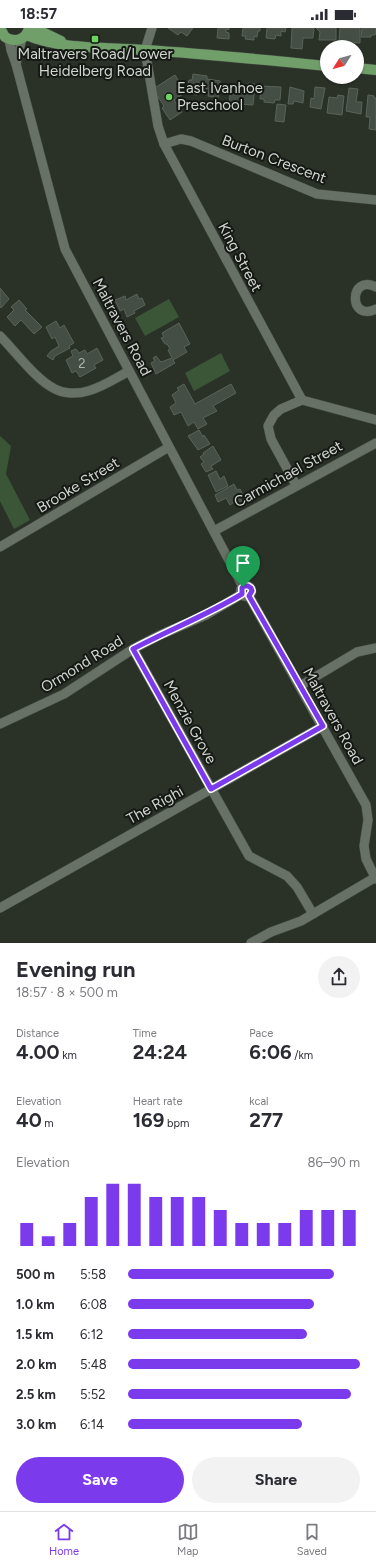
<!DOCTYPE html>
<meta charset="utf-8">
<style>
body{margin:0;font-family:Figtree,sans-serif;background:#f2f2f3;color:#2b2b33;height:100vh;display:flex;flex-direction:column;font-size:15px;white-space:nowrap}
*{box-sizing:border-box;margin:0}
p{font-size:13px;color:#7c7c81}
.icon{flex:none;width:22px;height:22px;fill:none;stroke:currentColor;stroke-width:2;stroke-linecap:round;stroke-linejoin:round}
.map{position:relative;height:915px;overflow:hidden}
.panel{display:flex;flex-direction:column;background:#fff;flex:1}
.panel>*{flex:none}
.needle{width:26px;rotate:233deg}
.controls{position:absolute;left:320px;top:12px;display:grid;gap:8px}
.controls a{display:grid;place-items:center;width:44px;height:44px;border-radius:50%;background:#fff;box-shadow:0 1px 3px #0004;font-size:20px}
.pin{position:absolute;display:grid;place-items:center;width:34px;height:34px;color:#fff;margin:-41px -17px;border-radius:50% 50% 50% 0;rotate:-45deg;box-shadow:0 0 4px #0007}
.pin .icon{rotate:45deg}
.round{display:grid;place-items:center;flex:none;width:42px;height:42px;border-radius:21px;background:#f2f2f3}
.head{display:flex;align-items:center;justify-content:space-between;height:68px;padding:0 16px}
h1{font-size:22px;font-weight:700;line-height:30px}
.stats{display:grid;grid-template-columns:repeat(3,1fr);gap:6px;height:68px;padding:4px 16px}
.stats div{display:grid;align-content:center}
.stats b{font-size:20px;font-weight:700}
.stats small{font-size:11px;font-weight:400}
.stats p{font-size:11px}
.chart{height:112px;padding:8px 16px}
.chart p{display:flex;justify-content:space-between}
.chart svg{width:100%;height:72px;margin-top:4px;stroke:#7c3aed;stroke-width:6}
.action{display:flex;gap:8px;margin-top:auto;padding:8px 16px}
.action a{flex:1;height:46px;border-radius:24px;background:#7c3aed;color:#fff;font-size:16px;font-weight:700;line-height:46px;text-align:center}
.action a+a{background:#f2f2f3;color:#2b2b33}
ul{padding:0 16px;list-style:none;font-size:13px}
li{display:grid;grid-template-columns:64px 48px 1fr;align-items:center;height:30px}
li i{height:10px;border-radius:5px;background:#7c3aed}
.status{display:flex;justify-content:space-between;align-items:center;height:28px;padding:0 20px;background:#fff;direction:ltr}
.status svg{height:11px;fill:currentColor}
.menu{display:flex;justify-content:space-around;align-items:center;height:56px;border-top:1px solid #e1e1e2;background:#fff;font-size:11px;color:#7c7c81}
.menu a{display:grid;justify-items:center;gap:2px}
.menu .on{color:#7c3aed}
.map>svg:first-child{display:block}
.green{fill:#3a5636}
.building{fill:#454e44;stroke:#596358}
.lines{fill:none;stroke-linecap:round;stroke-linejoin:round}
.minor-casing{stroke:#474e46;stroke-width:10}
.major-casing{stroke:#474e46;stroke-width:11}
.minor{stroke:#677166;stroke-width:9}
.major{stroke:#709f6a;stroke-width:10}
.route-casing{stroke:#fff;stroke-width:8}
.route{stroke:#7c3aed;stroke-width:5}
.poi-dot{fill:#6dd361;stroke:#151914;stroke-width:1.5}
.labels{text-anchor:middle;stroke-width:4;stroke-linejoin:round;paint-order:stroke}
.number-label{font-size:13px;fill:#adb3ac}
.poi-label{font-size:15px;fill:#d0d5cf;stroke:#151914}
.street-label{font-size:15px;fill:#d0d5cf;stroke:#151914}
</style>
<div class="status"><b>18:57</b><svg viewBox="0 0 49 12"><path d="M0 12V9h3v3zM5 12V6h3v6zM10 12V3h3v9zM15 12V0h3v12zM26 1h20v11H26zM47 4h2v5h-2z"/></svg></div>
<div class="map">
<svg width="376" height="915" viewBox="0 0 376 915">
<rect width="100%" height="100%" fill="#2a3228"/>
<!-- green -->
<g class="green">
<polygon points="169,271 179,289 145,308 135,290"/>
<polygon points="221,325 230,343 194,363 185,345"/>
<polygon points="0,408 11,418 6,446 30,492 14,501 0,473"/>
</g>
<!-- building -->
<g class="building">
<polygon points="168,0 193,0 187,8 181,4 178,7"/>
<polygon points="218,0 229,0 229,2 226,1 226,4 229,5 229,11 217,10"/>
<polygon points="243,0 260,0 260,3 258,3 257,9 254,8 254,12 245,11 246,8 242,8"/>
<polygon points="267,0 286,0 285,4 281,3 281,8 276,7 275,11 266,10"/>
<polygon points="292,0 314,0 313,10 303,10 302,21 291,20"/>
<polygon points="316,0 336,0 336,12 319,12 320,4"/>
<polygon points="340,0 360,0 360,15 339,14"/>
<polygon points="362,0 376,0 376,5 375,7 371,7 371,9 361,9"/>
<polygon points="193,46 207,48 207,51 220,53 218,70 208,68 209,61 198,59 197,67 186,65 189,52 192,52"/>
<polygon points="175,47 183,60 181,62 183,66 174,72 182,84 170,92 162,80 164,78 153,61"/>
<polygon points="248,55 255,56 253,77 236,76 236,79 229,79 230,66 236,67 237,60 247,61"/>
<polygon points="261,58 281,59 280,72 275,72 274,75 264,74 264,71 260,71"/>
<polygon points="290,59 304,63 303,75 294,73 293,76 288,76"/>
<polygon points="315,59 325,60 321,81 310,79 311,70 314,71"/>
<polygon points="349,60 358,61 356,74 362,74 361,86 346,83"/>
<polygon points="338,67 344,68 342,87 327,85 329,69 337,70"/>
<polygon points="368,67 374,68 374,70 376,70 376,102 369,101 370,89 366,89"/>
<polygon points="277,76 286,77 284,94 275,93"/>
<polygon points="0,260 9,271 1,280 0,278"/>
<polygon points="137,266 139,271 142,270 145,277 134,283 135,285 127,289 124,281 120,283 115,272 125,268 126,272"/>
<polygon points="19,272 27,281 25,282 42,299 34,306 21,292 15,298 7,289 14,282 11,279"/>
<polygon points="56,293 60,300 64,297 74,315 69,318 70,320 55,328 53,332 47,328 51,323 59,318 55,309 52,311 46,299"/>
<polygon points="179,295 190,316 184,319 187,324 173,332 175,335 156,346 151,335 155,333 153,330 156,328 161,334 172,330 168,322 170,321 167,316 165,316 161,310 164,309 162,305"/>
<polygon points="97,320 103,332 94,337 96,340 80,349 76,343 72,345 66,332 73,328 71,323 76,321 79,325 85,322 87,326"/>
<polygon points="184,356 195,376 231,356 236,365 213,378 217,383 203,390 207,396 198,401 194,394 188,398 181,384 174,387 170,379 176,375 172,367 179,362 177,360"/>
<polygon points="199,402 203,409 204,407 210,416 198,422 188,408"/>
<polygon points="213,418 221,432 211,438 213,441 206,444 201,436 204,434 200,429 204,426 203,425"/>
<polygon points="216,443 220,451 224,448 228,458 216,464 208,447"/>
<polygon points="234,456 237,462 240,461 245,471 238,475 237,472 230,477 226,470 218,474 215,467"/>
</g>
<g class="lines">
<defs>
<g id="minor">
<polyline points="152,0 145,22 158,98 164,116 302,372 376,392"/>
<polyline points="9,11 11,22 16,36 65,221 243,559"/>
<polyline points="16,36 22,10"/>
<polyline points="164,116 181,111 191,113 317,166 376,172"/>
<path d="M376,259C349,245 348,295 376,281"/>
<path d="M0,308C15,323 36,352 55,361C64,366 78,366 88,363C103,359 116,350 129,343"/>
<polyline points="296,457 271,411 268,398 274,387 281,381 302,372"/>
<polyline points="214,503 376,415"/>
<polyline points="0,519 169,419"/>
<circle cx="246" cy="563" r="5.5"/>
<polyline points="249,568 366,777 368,792 364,818 366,831 376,851"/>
<polyline points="133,621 249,828 287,848 297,859 313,886"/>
<polyline points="300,658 357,624 376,620"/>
<polyline points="0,696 64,666 133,621 160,607 206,587 242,566"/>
<polyline points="0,880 323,698"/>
<polyline points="251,915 271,904 301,893 376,849"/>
</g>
<g id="major">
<path d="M0,0L5,9C15,15 26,12 29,0"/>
<polyline points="34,0 61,13"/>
<path d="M26,7C61,22 107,19 146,22C206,26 267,32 327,38"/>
<polyline points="357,40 376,42"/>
</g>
</defs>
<!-- minor casing -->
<use href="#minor" class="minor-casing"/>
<!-- major casing -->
<use href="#major" class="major-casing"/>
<!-- minor -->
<use href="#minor" class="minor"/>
<!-- major -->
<use href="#major" class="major"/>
</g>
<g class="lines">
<defs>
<path id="route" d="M248,558L251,560L252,563L249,568L323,698L211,761L133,621C169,602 207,587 242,566V560L244,558Z"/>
</defs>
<!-- route casing -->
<use href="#route" class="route-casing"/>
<!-- route -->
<use href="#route" class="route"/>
</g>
<!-- markers -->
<g class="poi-dot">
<rect x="91" y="7" width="8" height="8" rx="2"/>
<circle cx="169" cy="69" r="4"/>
</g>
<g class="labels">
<!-- number labels -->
<g class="number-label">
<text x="82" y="340">2</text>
</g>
<!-- poi labels -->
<g class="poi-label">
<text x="95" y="31">Maltravers Road/Lower<tspan x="95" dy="17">Heidelberg Road</tspan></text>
<text x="177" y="65" text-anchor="start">East Ivanhoe<tspan x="177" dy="17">Preschool</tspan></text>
</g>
<!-- street labels -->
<g class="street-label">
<text transform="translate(274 131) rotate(21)" y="5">Burton Crescent</text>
<text transform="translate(240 229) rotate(62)" y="5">King Street</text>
<text transform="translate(122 299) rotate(62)" y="5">Maltravers Road</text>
<text transform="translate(288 446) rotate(-29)" y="5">Carmichael Street</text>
<text transform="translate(78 457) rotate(-31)" y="5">Brooke Street</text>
<text transform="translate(82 636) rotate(-32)" y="5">Ormond Road</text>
<text transform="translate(333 688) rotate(61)" y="5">Maltravers Road</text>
<text transform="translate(190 694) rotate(61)" y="5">Menzie Grove</text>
<text transform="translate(155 777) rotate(-29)" y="5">The Righi</text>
</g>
</g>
</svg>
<div class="controls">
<a><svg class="needle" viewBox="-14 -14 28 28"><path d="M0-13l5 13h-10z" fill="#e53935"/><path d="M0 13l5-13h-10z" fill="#7c7c81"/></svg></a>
</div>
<div class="pin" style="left:243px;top:559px;background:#1e9e55"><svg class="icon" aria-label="arrive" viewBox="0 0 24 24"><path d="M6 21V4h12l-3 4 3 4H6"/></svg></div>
</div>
<section class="panel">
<div class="head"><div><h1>Evening run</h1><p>18:57 · 8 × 500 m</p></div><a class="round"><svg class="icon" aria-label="share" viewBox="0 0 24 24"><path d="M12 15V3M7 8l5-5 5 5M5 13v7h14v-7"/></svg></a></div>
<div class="stats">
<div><p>Distance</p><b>4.00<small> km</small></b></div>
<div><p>Time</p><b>24:24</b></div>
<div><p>Pace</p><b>6:06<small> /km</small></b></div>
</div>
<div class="stats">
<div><p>Elevation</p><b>40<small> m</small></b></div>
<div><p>Heart rate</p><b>169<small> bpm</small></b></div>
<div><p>kcal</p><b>277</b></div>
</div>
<div class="chart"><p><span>Elevation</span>86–90 m</p>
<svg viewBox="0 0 160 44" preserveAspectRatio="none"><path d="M5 44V30M15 44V38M25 44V30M35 44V14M45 44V6M55 44V6M65 44V14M75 44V14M85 44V14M95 44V22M105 44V30M115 44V30M125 44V30M135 44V22M145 44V22M155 44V22"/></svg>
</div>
<ul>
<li><b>500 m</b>5:58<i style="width:89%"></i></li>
<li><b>1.0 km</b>6:08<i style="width:80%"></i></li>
<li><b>1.5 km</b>6:12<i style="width:77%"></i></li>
<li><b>2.0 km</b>5:48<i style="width:100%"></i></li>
<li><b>2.5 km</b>5:52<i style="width:96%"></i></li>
<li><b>3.0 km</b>6:14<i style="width:75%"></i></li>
</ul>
<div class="action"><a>Save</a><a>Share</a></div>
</section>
<nav class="menu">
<a class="on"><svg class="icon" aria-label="home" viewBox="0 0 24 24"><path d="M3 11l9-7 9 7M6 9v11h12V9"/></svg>Home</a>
<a><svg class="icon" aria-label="map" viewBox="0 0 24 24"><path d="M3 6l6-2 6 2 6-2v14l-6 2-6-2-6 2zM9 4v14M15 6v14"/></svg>Map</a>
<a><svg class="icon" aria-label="saved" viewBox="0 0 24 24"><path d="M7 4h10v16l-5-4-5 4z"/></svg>Saved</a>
</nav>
